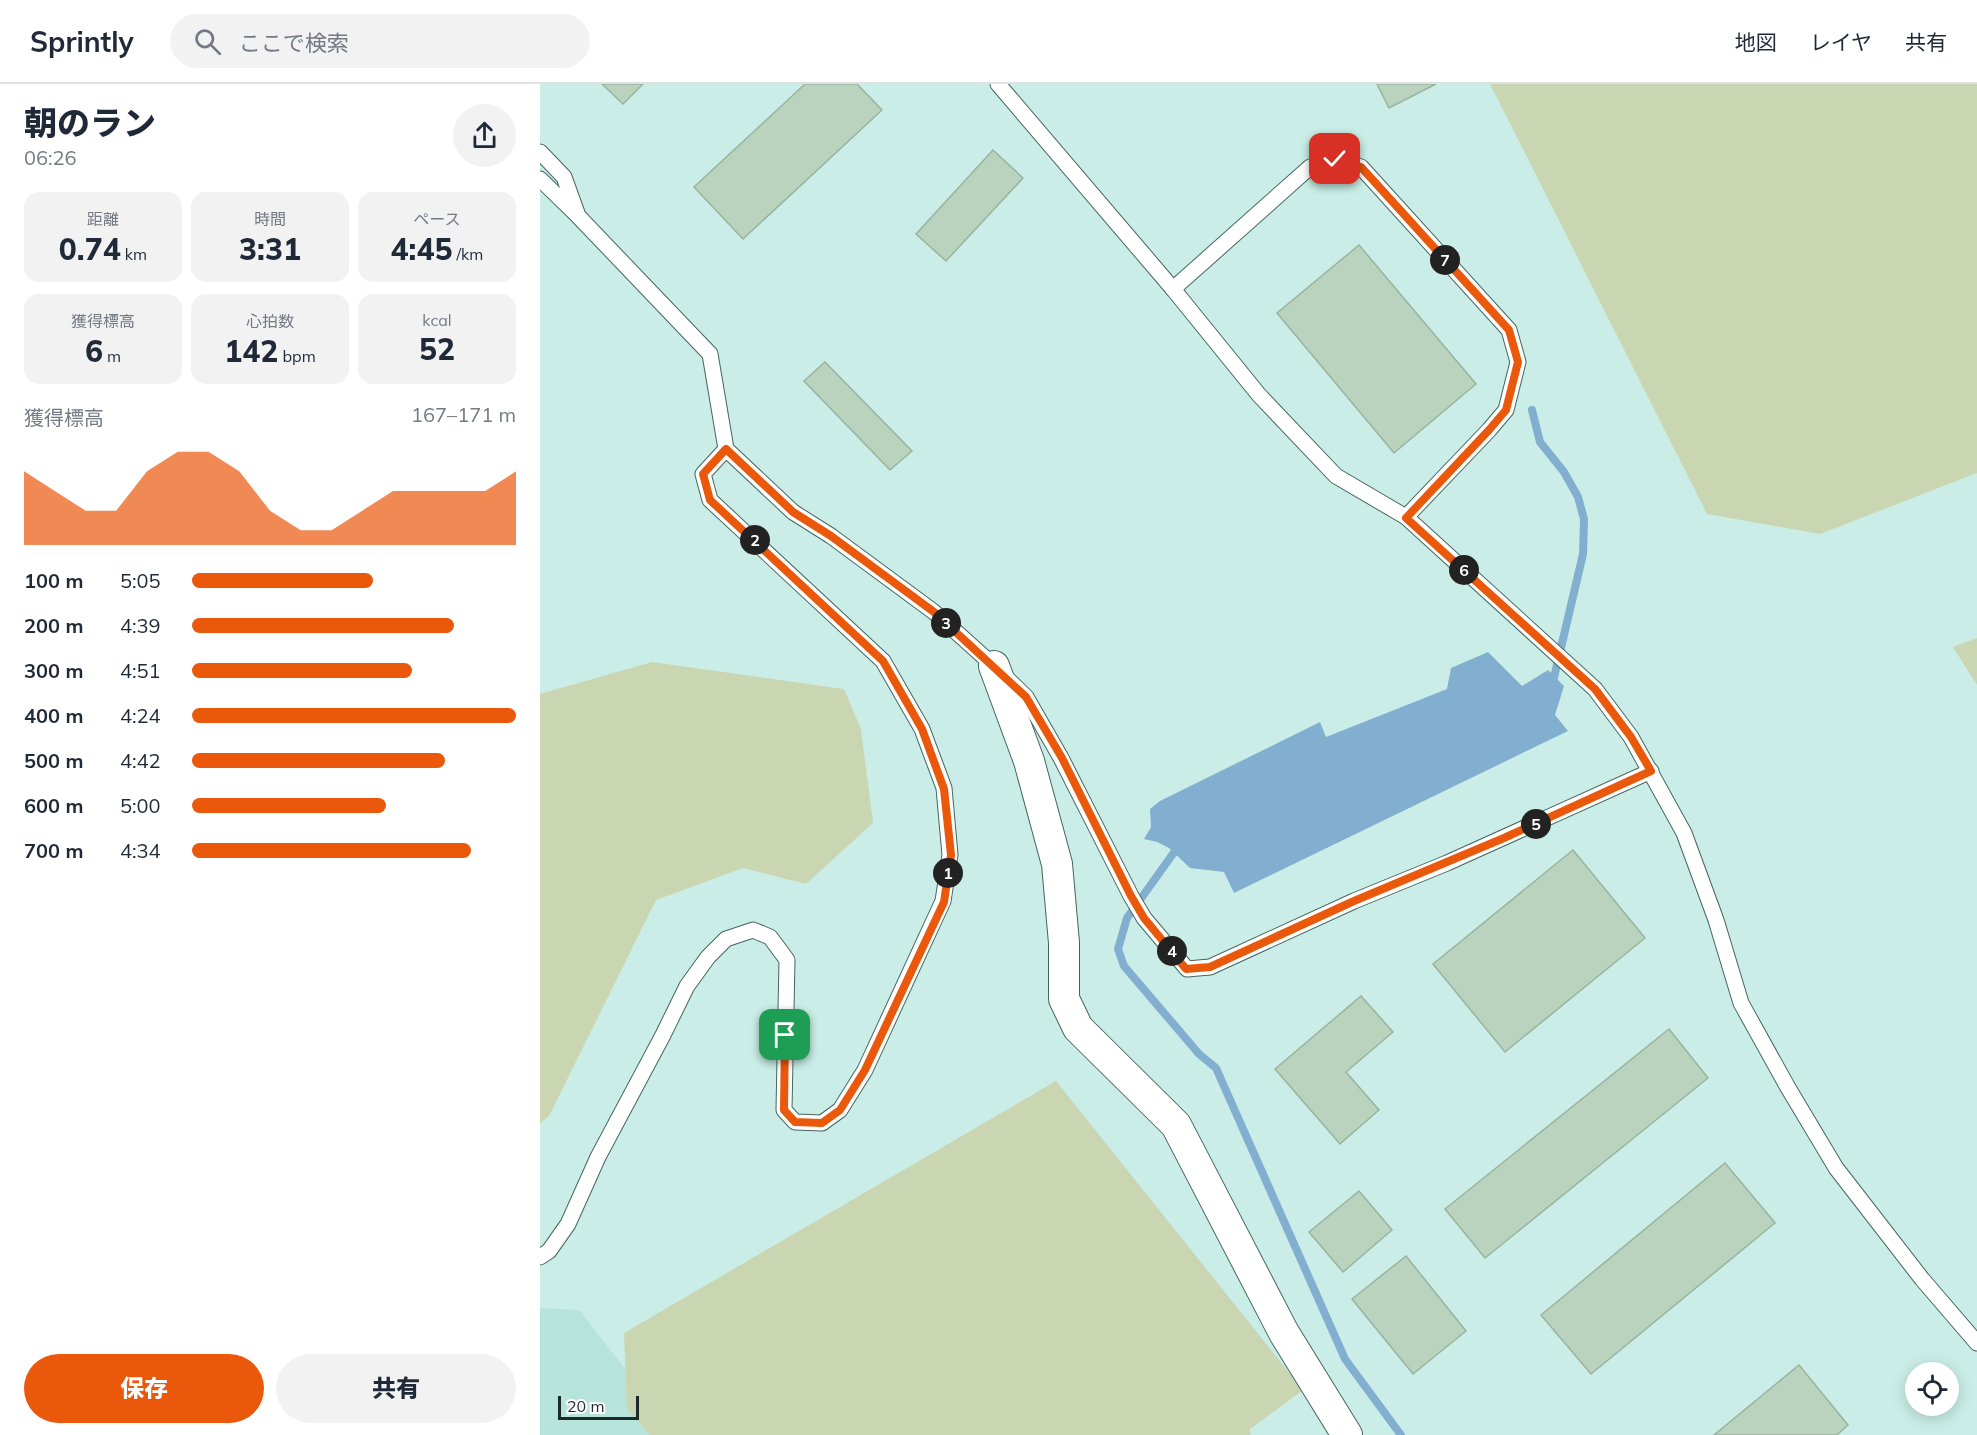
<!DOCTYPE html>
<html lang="ja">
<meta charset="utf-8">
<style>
body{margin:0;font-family:Mulish,"Noto Sans JP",sans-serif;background:#f2f2f3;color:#1f2937;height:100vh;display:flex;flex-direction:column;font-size:22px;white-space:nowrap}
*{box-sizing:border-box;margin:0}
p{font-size:20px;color:#747a83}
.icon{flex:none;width:33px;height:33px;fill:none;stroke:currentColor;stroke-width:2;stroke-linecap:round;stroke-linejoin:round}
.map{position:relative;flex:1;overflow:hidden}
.drawer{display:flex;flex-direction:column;background:#fff;width:540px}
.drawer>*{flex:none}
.controls{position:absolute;left:1365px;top:1278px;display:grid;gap:12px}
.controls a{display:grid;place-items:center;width:54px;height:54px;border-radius:50%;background:#fff;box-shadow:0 3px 15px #0003;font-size:30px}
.scale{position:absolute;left:18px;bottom:15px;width:81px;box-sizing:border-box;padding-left:6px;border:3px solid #1d2b28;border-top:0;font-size:16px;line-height:21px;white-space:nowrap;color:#1d2b28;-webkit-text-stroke:4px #fff;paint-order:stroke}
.pin{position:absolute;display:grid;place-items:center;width:51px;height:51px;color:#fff;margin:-26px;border-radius:12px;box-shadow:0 3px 9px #0006}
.km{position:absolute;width:30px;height:30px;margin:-15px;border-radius:50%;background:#222;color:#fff;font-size:16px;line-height:30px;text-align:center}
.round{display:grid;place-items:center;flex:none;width:63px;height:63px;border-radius:32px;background:#f2f2f3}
.head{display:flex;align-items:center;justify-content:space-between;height:102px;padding:0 24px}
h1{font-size:33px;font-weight:800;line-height:45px}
.stats{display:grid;grid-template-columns:repeat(3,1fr);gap:9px;height:102px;padding:6px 24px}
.stats div{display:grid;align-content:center;border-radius:15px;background:#f2f2f3;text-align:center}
.stats b{font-size:30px;font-weight:800}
.stats small{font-size:16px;font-weight:400}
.stats p{font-size:16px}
.chart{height:168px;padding:12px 24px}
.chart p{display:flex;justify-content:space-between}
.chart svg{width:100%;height:108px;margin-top:6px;fill:#ea580c;opacity:.7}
.primary-button{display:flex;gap:12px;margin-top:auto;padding:12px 24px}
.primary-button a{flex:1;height:69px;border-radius:36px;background:#ea580c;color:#fff;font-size:24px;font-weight:800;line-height:69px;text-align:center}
.primary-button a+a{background:#f2f2f3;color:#1f2937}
ul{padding:0 24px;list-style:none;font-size:20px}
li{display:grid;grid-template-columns:96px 72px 1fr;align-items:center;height:45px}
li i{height:15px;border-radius:8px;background:#ea580c}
header{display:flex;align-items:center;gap:36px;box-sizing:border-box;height:84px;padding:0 30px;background:#fff;border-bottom:2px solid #e0e1e3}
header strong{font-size:28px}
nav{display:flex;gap:33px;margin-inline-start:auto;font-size:21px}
.search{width:420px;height:54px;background:#f2f2f3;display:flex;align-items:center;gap:15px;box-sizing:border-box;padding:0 21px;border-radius:33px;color:#747a83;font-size:22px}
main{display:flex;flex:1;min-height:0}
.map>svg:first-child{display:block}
.built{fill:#b6e3da}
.green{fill:#c9d6b1}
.water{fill:#82afcf}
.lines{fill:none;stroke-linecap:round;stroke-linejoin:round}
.stream{stroke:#82afcf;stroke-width:8}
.building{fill:#b9d3bf;stroke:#9ab39f;stroke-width:1.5}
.service-casing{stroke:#45655f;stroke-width:17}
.minor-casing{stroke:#45655f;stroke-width:32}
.service{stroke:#fff;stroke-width:15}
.minor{stroke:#fff;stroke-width:30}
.route-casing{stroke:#fff;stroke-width:12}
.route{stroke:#ea580c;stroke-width:8}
</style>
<header>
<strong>Sprintly</strong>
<div class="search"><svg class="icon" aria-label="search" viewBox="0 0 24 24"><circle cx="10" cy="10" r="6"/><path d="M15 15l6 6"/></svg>ここで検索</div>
<nav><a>地図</a><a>レイヤ</a><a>共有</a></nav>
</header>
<main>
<section class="drawer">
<div class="head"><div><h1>朝のラン</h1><p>06:26</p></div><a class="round"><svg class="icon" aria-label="share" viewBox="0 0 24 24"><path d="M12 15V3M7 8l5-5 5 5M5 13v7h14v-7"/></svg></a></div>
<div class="stats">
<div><p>距離</p><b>0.74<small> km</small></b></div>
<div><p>時間</p><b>3:31</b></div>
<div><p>ペース</p><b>4:45<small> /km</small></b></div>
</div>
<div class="stats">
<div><p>獲得標高</p><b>6<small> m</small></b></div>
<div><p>心拍数</p><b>142<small> bpm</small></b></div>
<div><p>kcal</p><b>52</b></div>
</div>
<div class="chart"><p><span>獲得標高</span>167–171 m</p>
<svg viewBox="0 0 160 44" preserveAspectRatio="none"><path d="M0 44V14L10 22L20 30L30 30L40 14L50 6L60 6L70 14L80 30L90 38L100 38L110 30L120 22L130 22L140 22L150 22L160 14V44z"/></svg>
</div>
<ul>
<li><b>100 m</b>5:05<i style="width:56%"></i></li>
<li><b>200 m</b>4:39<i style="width:81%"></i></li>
<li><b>300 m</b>4:51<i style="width:68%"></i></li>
<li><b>400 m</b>4:24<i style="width:100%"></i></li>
<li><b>500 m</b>4:42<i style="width:78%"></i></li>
<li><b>600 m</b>5:00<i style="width:60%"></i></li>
<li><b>700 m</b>4:34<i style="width:86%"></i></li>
</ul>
<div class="primary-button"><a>保存</a><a>共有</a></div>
</section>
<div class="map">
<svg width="1437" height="1351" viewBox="0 0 1437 1351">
<rect width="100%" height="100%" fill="#caeee7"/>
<!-- built -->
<polygon class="built" points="0,1224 39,1226 137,1351 0,1351"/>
<!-- green -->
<g class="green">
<polygon points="950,0 1437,0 1437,389 1280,450 1167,430"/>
<polygon points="1437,554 1437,601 1413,563"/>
<polygon points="112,578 304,605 321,645 333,739 266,800 203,784 116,816 9,1032 0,1039 0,610"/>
<polygon points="516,997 763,1306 709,1346 711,1351 110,1351 87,1325 84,1249"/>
</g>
<!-- water -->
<polygon class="water" points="948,568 982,602 1008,586 1024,602 1015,631 1028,647 694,809 684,788 650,784 629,764 617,758 604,755 611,743 610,725 620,717 780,638 786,653 907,605 911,584"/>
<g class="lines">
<!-- stream -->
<g class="stream">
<polyline points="992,326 1000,358 1024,388 1038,413 1044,435 1043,470 1012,602"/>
<polyline points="640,760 587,834 578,865 584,882 659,970 676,984 805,1275 861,1351"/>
</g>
</g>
<!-- building -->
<g class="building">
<polygon points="62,0 103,0 83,20"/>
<polygon points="265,0 317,0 342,26 203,155 154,103"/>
<polygon points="837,0 896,0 849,24"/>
<polygon points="453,66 483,94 406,177 376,150"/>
<polygon points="819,161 936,300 854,369 737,229"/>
<polygon points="285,278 372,367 350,386 264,297"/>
<polygon points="1033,766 1105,854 965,968 893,880"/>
<polygon points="821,912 853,948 806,988 839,1026 800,1060 735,985"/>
<polygon points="1129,945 1168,994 945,1174 905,1125"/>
<polygon points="1185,1079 1235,1139 1051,1290 1001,1231"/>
<polygon points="819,1107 852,1146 803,1188 769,1148"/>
<polygon points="866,1172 926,1247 873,1290 812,1215"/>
<polygon points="1259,1281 1308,1341 1297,1351 1174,1351"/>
</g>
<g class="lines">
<defs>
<g id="service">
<polyline points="458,0 633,205 719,311 796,392 866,433 1055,605 1091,653 1144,749 1176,836 1201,919 1247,1002 1296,1084 1382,1195 1437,1259"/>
<polyline points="0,68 24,93 37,129"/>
<polyline points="0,95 38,132 170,270 186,365 253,428 291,452 394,528 454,582 486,613 521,674 591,812 604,834 647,885 670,883 814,817 907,779 1111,687"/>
<polyline points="633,205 770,83 796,75 821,83 969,246 978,278 966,326 949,346 866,433"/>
<polyline points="0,1173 9,1167 28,1140 58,1073 123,951 147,902 168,873 186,855 213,846 230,853 247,876 244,1026 255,1038 282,1039 300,1026 325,986 403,817 410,771 404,704 382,645 343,577 170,416 163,390 186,365"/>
</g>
<polyline id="minor" points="454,582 489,677 517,780 524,859 524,915 538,944 636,1041 744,1249 807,1351"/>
</defs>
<!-- service casing -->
<use href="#service" class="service-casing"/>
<!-- minor casing -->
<use href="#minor" class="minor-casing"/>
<!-- service -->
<use href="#service" class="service"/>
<!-- minor -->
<use href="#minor" class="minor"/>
</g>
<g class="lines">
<defs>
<polyline id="route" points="245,951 244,1026 255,1038 282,1039 300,1026 325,986 404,818 411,771 404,705 382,645 343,577 170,416 163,390 186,365 253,428 291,452 394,528 486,613 522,674 591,812 604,834 646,885 670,883 814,817 964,754 1111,687 1091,653 1055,605 866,434 949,346 966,326 978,278 969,246 821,83 795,75"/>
</defs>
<!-- route casing -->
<use href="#route" class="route-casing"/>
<!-- route -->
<use href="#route" class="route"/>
</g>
</svg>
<div class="controls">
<a><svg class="icon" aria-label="locate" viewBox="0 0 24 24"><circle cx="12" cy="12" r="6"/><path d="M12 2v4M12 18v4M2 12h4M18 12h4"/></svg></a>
</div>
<div class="scale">20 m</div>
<div class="pin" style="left:245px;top:951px;background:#1e9e55"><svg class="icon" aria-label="arrive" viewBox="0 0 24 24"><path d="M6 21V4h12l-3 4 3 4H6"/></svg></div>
<div class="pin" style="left:795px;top:75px;background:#d93025"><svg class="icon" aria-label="check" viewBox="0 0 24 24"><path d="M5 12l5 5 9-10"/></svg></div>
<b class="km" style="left:408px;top:789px">1</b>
<b class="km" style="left:215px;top:456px">2</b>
<b class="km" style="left:406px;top:539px">3</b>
<b class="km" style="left:632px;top:867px">4</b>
<b class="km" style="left:996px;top:740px">5</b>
<b class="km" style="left:924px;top:486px">6</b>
<b class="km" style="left:905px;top:176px">7</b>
</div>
</main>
